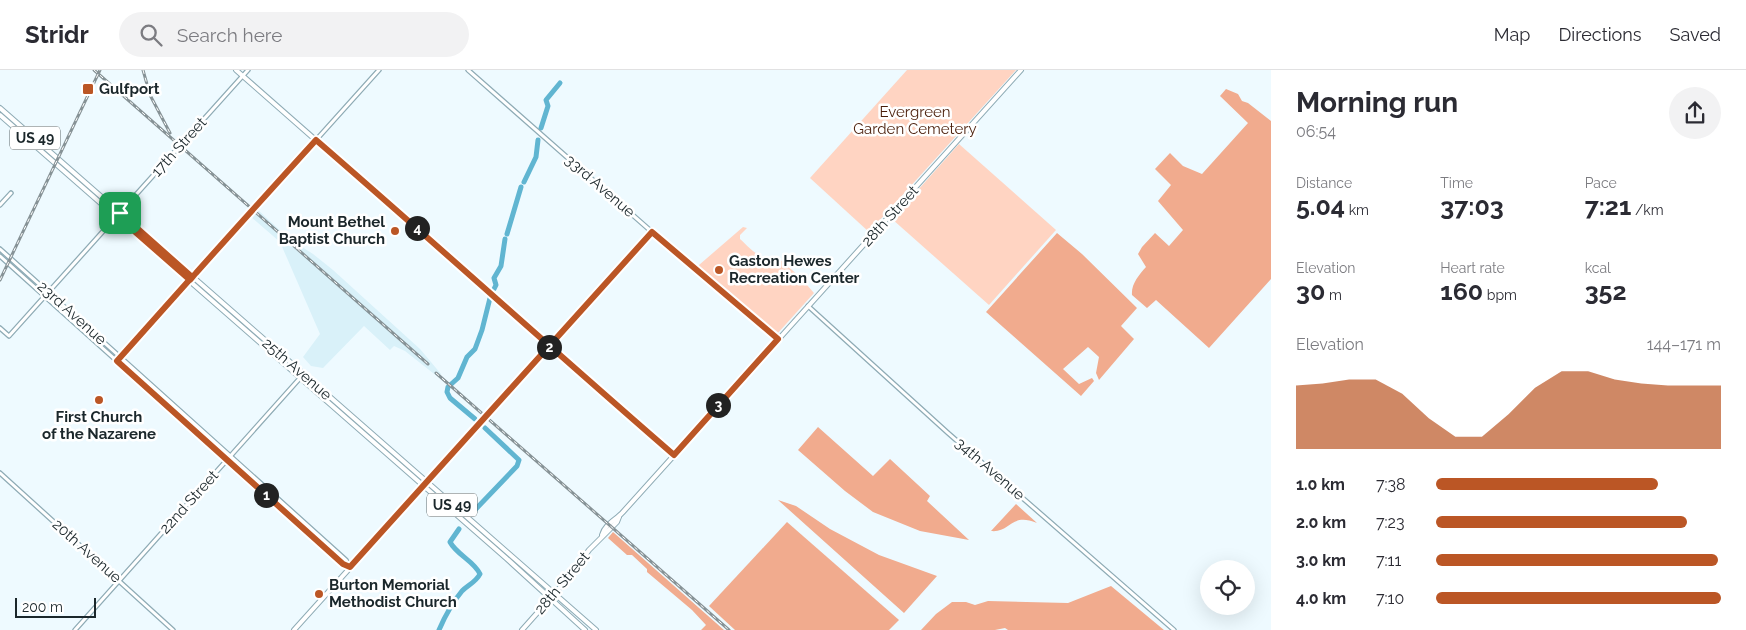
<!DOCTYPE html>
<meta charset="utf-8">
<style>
body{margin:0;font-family:Raleway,sans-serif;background:#f2f2f3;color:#2b2b33;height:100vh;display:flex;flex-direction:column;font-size:19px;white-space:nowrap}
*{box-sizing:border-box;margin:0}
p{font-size:16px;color:#7c7c81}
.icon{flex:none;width:28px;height:28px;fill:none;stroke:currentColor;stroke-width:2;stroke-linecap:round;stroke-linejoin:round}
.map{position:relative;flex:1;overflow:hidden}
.panel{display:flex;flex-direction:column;background:#fff;width:475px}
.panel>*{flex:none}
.buttons{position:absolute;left:1200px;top:490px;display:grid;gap:10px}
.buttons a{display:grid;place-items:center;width:55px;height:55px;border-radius:50%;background:#fff;box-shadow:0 5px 20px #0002;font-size:25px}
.scale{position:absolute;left:15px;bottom:12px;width:81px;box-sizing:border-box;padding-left:5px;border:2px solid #1b272b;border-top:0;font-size:14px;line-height:18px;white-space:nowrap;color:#1b272b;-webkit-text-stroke:4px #fff;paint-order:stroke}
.pin{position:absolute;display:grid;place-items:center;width:42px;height:42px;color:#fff;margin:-21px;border-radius:10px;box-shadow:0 2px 8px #0006}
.km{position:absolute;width:25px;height:25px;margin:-12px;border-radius:50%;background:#222;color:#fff;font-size:14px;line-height:25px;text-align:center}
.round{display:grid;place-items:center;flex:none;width:52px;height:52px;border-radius:26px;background:#f2f2f3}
.summary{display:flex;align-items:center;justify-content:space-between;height:85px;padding:0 25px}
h1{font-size:28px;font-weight:700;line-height:38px}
.stats{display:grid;grid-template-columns:repeat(3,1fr);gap:8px;height:85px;padding:5px 25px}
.stats div{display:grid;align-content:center}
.stats b{font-size:25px;font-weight:700}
.stats small{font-size:14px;font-weight:400}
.stats p{font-size:14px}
.chart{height:140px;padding:10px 25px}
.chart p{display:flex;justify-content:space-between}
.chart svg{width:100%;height:90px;margin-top:5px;fill:#bb5625;opacity:.7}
ul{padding:0 25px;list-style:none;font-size:16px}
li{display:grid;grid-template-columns:80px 60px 1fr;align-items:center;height:38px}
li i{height:12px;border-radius:6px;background:#bb5625}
header{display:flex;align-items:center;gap:30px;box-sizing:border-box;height:70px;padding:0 25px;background:#fff;border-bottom:1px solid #e1e1e2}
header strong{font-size:24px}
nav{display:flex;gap:28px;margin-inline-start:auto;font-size:18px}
.search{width:350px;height:45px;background:#f2f2f3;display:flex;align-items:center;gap:12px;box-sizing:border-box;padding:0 18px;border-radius:28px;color:#7c7c81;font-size:19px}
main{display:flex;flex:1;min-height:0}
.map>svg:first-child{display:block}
.built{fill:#d9f1f9}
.green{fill:#ffd4c2}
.forest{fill:#f1ab8e}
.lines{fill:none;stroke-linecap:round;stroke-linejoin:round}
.river{stroke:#60b5d1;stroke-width:5}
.minor-casing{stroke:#8eabb5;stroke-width:5.5}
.major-casing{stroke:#8eabb5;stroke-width:6}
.minor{stroke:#fff;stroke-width:3}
.major{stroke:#fff;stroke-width:4}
.rail-casing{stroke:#869296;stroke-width:3}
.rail{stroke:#fff;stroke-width:1;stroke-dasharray:4;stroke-linecap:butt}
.route-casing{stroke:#fff;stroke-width:10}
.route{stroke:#bb5625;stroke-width:6}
.poi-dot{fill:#bb5625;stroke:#fff;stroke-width:2}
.labels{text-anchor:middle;stroke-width:5;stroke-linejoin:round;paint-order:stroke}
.shield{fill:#fff;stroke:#5f686b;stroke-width:1}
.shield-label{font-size:14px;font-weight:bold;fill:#1b272b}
.poi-label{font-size:15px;font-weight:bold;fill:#1b272b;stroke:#fff;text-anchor:start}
.park-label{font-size:15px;fill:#4a1e0a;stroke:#fff}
.street-label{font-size:15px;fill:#1b272b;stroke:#fff}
</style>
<header>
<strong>Stridr</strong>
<div class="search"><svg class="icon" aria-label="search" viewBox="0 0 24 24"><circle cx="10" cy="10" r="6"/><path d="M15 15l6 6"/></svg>Search here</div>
<nav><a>Map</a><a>Directions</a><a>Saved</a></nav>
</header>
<main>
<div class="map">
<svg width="1271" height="560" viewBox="0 0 1271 560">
<rect width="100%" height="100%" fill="#eefaff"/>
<!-- built -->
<polygon class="built" points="257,139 288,168 313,184 333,200 420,279 441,304 438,307 405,281 394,276 390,280 364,256 323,298 311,296 303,287 320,264 280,172 250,146"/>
<!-- green -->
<g class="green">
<polygon points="907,0 1016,0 869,162 810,108"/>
<polygon points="959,74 1056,160 989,235 892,149"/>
<path d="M743,157L747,158L740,165V169C751,179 761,192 777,187L799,206L814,223L777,264L757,250L699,199V195Z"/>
</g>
<!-- forest -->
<g class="forest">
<path d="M1226,19L1238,24L1242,31L1248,33L1271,51V209L1209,278L1156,230L1147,238L1132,225C1131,214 1139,205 1146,197L1138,184L1142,177L1155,163L1169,176L1183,160L1158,131L1171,115L1155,99L1170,83L1183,96L1202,104L1248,53L1220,26Z"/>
<polygon points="1057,163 1082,184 1137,238 1121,256 1134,269 1099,310 1096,303 1099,287 1088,277 1063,299 1079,314 1092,308 1094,311 1081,326 986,242"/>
<polygon points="818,357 873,406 890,389 930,426 927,431 969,470 920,461 873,442 845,421 798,380"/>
<polygon points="778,430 796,436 830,459 879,485 937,506 904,543"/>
<path d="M1016,434L1037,453C1010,442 1011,463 991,461Z"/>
<polygon points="787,452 899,550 889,560 735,560 709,536"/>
<polygon points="613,462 724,560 701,560 706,555 692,540 647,502 647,499 632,485 627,485 608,468"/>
<polygon points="1111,516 1164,560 1008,560 1005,558 995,560 921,560 936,544 952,532 966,532 975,535 988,531 1068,533"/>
</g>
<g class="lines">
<!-- river -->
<g class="river">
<polyline points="541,58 548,36 546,30 560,13"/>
<polyline points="524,112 536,87 538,70"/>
<polyline points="507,164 521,117"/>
<polyline points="494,219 496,215 494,208 501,196 505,169"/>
<polyline points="475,349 450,328 447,322 448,317 458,308 467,287 475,279 482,260 490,228"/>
<polyline points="473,442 517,396 519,390 485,358"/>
<path d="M439,560C445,546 452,533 462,521C468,515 476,512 480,504C474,491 457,485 450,472L459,459"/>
</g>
<defs>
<g id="minor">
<polyline points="468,0 652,162 778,269"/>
<polyline points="0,135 11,123"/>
<polyline points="0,179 346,490 350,497"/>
<polyline points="0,186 343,494 349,497"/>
<polyline points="808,236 948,363 1174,560"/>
<polyline points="0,258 9,266 248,0"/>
<polyline points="550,276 652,162"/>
<polyline points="120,288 379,0"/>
<polyline points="0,403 173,560"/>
<polyline points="75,560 301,307"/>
</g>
<g id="major">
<polyline points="236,0 674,385"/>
<polyline points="0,38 596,560"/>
<polyline points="0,45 506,488 585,560"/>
<path d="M602,465C605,454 616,450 623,442L1021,0"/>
<polyline points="294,560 550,276"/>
<polyline points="522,560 571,505 589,480 617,452 619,447"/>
</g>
</defs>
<!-- minor casing -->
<use href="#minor" class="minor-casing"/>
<!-- major casing -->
<use href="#major" class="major-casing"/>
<!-- minor -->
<use href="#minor" class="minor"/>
<!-- major -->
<use href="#major" class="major"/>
<defs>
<g id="rail">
<polyline points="94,0 428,294"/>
<polyline points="143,0 150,25 170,63"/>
<polyline points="0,210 100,0"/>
<polyline points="436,303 729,560"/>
</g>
</defs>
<!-- rail casing -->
<use href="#rail" class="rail-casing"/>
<!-- rail -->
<use href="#rail" class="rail"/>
</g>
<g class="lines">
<defs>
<path id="route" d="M120,143L192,207C167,235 142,263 117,291L343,494L350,497L652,162L778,269L674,385C554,281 436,174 316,70C276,114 236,158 196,203C194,205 192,208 190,210L117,146L120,143"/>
</defs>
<!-- route casing -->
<use href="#route" class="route-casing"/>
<!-- route -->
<use href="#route" class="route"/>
</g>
<!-- markers -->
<g class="poi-dot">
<rect x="82" y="13" width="12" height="12" rx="2.5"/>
<circle cx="395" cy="161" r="5"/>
<circle cx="719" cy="200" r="5"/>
<circle cx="99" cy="330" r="5"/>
<circle cx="319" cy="524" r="5"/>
</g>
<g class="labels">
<!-- shield labels -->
<g class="shield">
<rect x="10" y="56.5" width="50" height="23" rx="4"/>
<rect x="427" y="423.5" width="50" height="23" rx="4"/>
</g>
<g class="shield-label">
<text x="35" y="73">US 49</text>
<text x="452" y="440">US 49</text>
</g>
<!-- poi labels -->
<g class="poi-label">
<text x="99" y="24">Gulfport</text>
<text x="385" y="157" text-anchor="end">Mount Bethel<tspan x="385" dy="17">Baptist Church</tspan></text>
<text x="729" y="196">Gaston Hewes<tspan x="729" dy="17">Recreation Center</tspan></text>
<text x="99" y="352" text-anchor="middle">First Church<tspan x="99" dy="17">of the Nazarene</tspan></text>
<text x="329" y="520">Burton Memorial<tspan x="329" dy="17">Methodist Church</tspan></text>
</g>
<!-- park labels -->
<g class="park-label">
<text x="915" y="47">Evergreen<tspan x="915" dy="17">Garden Cemetery</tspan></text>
</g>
<!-- street labels -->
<g class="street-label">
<text transform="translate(179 77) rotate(-48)" y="5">17th Street</text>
<text transform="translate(600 116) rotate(41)" y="5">33rd Avenue</text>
<text transform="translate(890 146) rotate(-48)" y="5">28th Street</text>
<text transform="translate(72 243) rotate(42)" y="5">23rd Avenue</text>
<text transform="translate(297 299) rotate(41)" y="5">25th Avenue</text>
<text transform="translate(990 399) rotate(41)" y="5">34th Avenue</text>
<text transform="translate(189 432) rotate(-48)" y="5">22nd Street</text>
<text transform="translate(87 481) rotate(42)" y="5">20th Avenue</text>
<text transform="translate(562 513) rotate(-50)" y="5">28th Street</text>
</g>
</g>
</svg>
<div class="buttons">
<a><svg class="icon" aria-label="locate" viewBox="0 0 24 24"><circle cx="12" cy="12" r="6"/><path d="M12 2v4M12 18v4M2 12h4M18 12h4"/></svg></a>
</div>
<div class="scale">200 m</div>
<div class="pin" style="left:120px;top:143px;background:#1e9e55"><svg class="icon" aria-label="arrive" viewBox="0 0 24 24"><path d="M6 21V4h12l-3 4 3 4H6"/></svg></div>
<b class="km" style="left:266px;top:425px">1</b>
<b class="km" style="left:549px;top:277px">2</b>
<b class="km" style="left:718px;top:335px">3</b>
<b class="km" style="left:417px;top:158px">4</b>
</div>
<section class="panel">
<div class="summary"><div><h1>Morning run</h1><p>06:54</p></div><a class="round"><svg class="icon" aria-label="share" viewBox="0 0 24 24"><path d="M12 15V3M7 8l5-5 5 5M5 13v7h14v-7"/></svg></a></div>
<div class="stats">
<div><p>Distance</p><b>5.04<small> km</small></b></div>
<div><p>Time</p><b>37:03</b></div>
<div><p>Pace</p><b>7:21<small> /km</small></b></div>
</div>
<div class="stats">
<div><p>Elevation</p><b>30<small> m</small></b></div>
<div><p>Heart rate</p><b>160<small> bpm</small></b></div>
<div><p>kcal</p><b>352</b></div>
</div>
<div class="chart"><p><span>Elevation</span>144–171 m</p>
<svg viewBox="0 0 160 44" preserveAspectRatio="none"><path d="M0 44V13L10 12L20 10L30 10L40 17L50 29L60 38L70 38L80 27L90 14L100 6L110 6L120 10L130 12L140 13L150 13L160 13V44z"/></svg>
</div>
<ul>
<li><b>1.0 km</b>7:38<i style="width:78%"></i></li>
<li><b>2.0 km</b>7:23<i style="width:88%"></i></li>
<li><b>3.0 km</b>7:11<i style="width:99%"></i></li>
<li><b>4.0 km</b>7:10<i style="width:100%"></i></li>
</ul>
</section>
</main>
